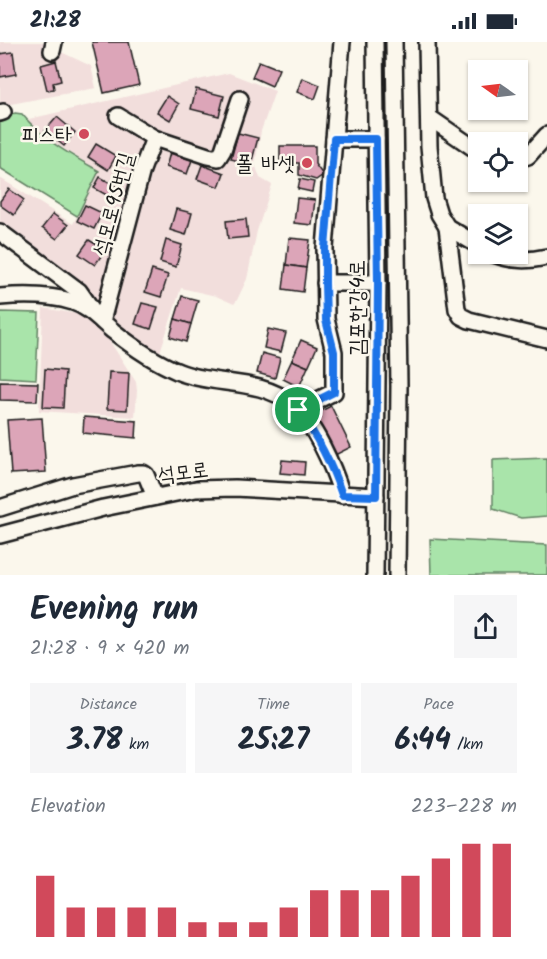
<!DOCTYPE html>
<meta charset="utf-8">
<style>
body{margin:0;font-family:Kalam,"Poor Story",sans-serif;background:#f6f6f7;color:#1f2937;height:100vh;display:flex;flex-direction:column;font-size:22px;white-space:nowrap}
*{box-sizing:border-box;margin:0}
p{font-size:20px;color:#747a83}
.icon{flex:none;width:33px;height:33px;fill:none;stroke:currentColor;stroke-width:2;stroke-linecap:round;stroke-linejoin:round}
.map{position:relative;height:533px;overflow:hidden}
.drawer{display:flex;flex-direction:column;background:#fff;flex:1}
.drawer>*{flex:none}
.needle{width:39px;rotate:284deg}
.buttons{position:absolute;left:468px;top:18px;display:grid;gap:12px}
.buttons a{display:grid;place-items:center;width:60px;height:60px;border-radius:0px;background:#fff;box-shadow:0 2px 4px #0004;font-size:30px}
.pin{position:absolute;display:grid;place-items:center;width:51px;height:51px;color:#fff;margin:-26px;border:3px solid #fff;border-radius:50%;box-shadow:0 2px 6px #0007}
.round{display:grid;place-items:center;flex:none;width:63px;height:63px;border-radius:0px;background:#f6f6f7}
.head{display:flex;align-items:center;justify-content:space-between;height:102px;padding:0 30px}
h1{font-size:33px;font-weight:800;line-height:45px}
.stats{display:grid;grid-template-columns:repeat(3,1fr);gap:9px;height:102px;padding:6px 30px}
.stats div{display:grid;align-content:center;border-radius:0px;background:#f6f6f7;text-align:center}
.stats b{font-size:30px;font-weight:800}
.stats small{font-size:16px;font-weight:400}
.stats p{font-size:16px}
.chart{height:168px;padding:12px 30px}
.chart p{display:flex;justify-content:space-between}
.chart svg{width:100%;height:108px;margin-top:6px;stroke:#d1495b;stroke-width:6}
.status{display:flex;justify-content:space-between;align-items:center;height:42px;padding:0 30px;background:#fff;direction:ltr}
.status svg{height:16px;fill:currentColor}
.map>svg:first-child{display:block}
.built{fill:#f2dedc}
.green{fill:#a9e4aa;stroke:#628063;stroke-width:1.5}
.building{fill:#dca5b8;stroke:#1c1c1c;stroke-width:1.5}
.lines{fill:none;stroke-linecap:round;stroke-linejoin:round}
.minor-casing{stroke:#1c1c1c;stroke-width:20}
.minor{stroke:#fbf7ec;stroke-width:15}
.route-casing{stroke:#fff;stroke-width:12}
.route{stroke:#1a73e8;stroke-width:8}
.poi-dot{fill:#d1495b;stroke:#fbf7ec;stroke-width:2}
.labels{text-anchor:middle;stroke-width:5;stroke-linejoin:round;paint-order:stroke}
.poi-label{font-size:21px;fill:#1c1c1c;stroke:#fbf7ec;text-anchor:end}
.street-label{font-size:21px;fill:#1c1c1c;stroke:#fbf7ec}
</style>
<div class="status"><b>21:28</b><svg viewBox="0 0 49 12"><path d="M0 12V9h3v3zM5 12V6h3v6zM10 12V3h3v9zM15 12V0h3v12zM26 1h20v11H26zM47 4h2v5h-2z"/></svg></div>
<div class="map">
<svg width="547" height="533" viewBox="0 0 547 533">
<rect width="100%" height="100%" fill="#fbf7ec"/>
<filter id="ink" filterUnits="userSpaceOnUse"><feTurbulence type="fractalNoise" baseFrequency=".0167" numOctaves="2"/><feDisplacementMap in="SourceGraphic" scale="12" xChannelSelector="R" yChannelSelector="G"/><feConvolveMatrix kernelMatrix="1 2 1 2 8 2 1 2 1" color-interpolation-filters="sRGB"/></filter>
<g filter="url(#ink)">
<!-- built -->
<g class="built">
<polygon points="0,0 57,0 59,9 91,24 96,46 0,64"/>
<polygon points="229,31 275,49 261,89 255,122 260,136 272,143 257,189 247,237 237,258 234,262 216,254 181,246 160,310 158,312 0,196 0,136 73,182 99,129 43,94 31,84 28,80 29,77"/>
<polygon points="43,266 78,272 98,285 107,295 136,340 137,349 135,375 39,369"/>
</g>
<!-- green -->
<g class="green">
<path d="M15,71L22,72C43,98 71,113 99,129L77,174L0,126V77Z"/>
<polygon points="0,270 39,271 36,337 0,335"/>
<polygon points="547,416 547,474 521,476 493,467 493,418"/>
<polygon points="430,497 547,503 547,533 431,533"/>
</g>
<!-- building -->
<g class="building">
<polygon points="92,0 129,0 139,43 104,51"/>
<polygon points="13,10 16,32 0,35 0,12"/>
<polygon points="56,19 61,39 53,41 54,47 47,48 41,23"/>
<polygon points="259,19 279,27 272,44 252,35"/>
<polygon points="302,36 320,43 315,57 297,50"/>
<polygon points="196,47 224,54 219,74 191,67"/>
<polygon points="167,54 179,62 170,78 157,70"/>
<polygon points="57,75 75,90 64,104 45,89"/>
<polygon points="238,91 258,96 251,122 231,117"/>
<polygon points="96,102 116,114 108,128 88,115"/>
<polygon points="280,104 315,104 315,122 323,133 316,138 299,133 299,121 280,121"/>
<polygon points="170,111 192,118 187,132 166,125"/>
<polygon points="202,123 224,131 219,145 197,137"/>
<polygon points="100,135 116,144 110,155 94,146"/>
<polygon points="300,137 314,140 312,150 298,147"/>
<polygon points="9,147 24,158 14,173 0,163 0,159"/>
<polygon points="297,156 315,158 312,183 294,181"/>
<polygon points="85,163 102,171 94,187 77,179"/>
<polygon points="176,167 192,171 186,193 170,188"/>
<polygon points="53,172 68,183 57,197 42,186"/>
<polygon points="246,177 248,195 228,197 226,179"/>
<polygon points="289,196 310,198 306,226 286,223"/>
<polygon points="89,198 105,208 95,223 79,212"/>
<polygon points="166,198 182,203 176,225 160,220"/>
<polygon points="286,223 306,226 303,250 283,247"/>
<polygon points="152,228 168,233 161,255 145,250"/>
<polygon points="182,254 198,258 191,282 175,277"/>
<polygon points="142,261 158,265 151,287 135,282"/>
<polygon points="175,277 191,282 186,300 170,295"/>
<polygon points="268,287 286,291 281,310 264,306"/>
<polygon points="301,298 317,305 308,325 292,318"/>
<polygon points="262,311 280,316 275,336 257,331"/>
<polygon points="292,318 308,325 299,345 283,337"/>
<polygon points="45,327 65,329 63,366 43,365"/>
<polygon points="109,330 129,331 127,368 107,367"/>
<polygon points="0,340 38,341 37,359 0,358"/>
<polygon points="331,364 351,405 333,414 313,373"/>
<polygon points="84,375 137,379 136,396 83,391"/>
<polygon points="42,376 46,430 11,432 7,378"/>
<polygon points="282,418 305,420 304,433 280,431"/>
</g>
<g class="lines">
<defs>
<g id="minor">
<polyline points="394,0 399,344 397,533"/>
<polyline points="427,0 429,104 434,156 439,172 447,185 478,203"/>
<polyline points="52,9 54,0"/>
<polyline points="0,71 3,70"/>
<polyline points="430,76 478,109"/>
<polyline points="154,96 208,114 218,116 223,108 240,57"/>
<polyline points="334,97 376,97"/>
<polyline points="518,117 528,114 547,93"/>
<polyline points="447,185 457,267 461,274 469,278 547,297"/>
<polyline points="0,190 79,249 93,269"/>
<path d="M494,212C513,219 527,219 547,215"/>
<polyline points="325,241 378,241"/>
<path d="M0,255C23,253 51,253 73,260C89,265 100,278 113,289C133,305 155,320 179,330C214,344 261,336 292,362C315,382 333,424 342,453"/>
<polyline points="102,279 142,128 154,96 118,74"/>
<polyline points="298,368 334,350 334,310 326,277 325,206 342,0"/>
<polyline points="0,466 73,443 138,431 143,431 146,433 155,455"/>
<polyline points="0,493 103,466 196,447 235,446 376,454"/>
<polyline points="375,533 378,241 375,0"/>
</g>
</defs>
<!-- minor casing -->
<use href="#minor" class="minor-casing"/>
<!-- minor -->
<use href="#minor" class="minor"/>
</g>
</g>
<g class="lines" filter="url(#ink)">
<defs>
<path id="route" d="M334,97H376L378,241L376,454L342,453C332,423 317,394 298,368L334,350V310L326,278L325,241V206Z"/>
</defs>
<!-- route casing -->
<use href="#route" class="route-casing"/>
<!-- route -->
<use href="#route" class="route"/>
</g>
<!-- markers -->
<g class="poi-dot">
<circle cx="84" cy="92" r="6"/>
<circle cx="307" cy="121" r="6"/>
</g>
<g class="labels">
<!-- poi labels -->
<g class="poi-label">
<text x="72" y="99">피스타</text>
<text x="295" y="128">폴 바셋</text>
</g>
<!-- street labels -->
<g class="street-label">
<text transform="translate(113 162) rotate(-75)" y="7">석모로95번길</text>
<text transform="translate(357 266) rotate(-90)" y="7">김포한강4로</text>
<text transform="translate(183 430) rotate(-7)" y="7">석모로</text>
</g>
</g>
</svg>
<div class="buttons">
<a><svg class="needle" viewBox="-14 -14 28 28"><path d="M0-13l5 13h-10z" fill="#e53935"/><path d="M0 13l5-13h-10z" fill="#747a83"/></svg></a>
<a><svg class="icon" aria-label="locate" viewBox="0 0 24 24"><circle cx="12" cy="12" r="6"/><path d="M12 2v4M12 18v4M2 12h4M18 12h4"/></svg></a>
<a><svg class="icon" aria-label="layers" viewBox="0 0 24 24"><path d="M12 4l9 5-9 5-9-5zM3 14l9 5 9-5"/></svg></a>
</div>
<div class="pin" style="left:298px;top:368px;background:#1e9e55"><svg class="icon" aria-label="arrive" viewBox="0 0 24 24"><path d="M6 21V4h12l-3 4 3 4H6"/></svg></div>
</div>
<section class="drawer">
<div class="head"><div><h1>Evening run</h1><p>21:28 · 9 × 420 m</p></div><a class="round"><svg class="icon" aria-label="share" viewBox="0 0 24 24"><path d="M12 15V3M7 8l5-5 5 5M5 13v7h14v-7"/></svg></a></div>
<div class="stats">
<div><p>Distance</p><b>3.78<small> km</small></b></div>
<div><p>Time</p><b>25:27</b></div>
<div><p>Pace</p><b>6:44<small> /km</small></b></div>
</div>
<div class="chart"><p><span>Elevation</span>223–228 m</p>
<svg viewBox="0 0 160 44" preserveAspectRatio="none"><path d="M5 44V19M15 44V32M25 44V32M35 44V32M45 44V32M55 44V38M65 44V38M75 44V38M85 44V32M95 44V25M105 44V25M115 44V25M125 44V19M135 44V12M145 44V6M155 44V6"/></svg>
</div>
</section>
